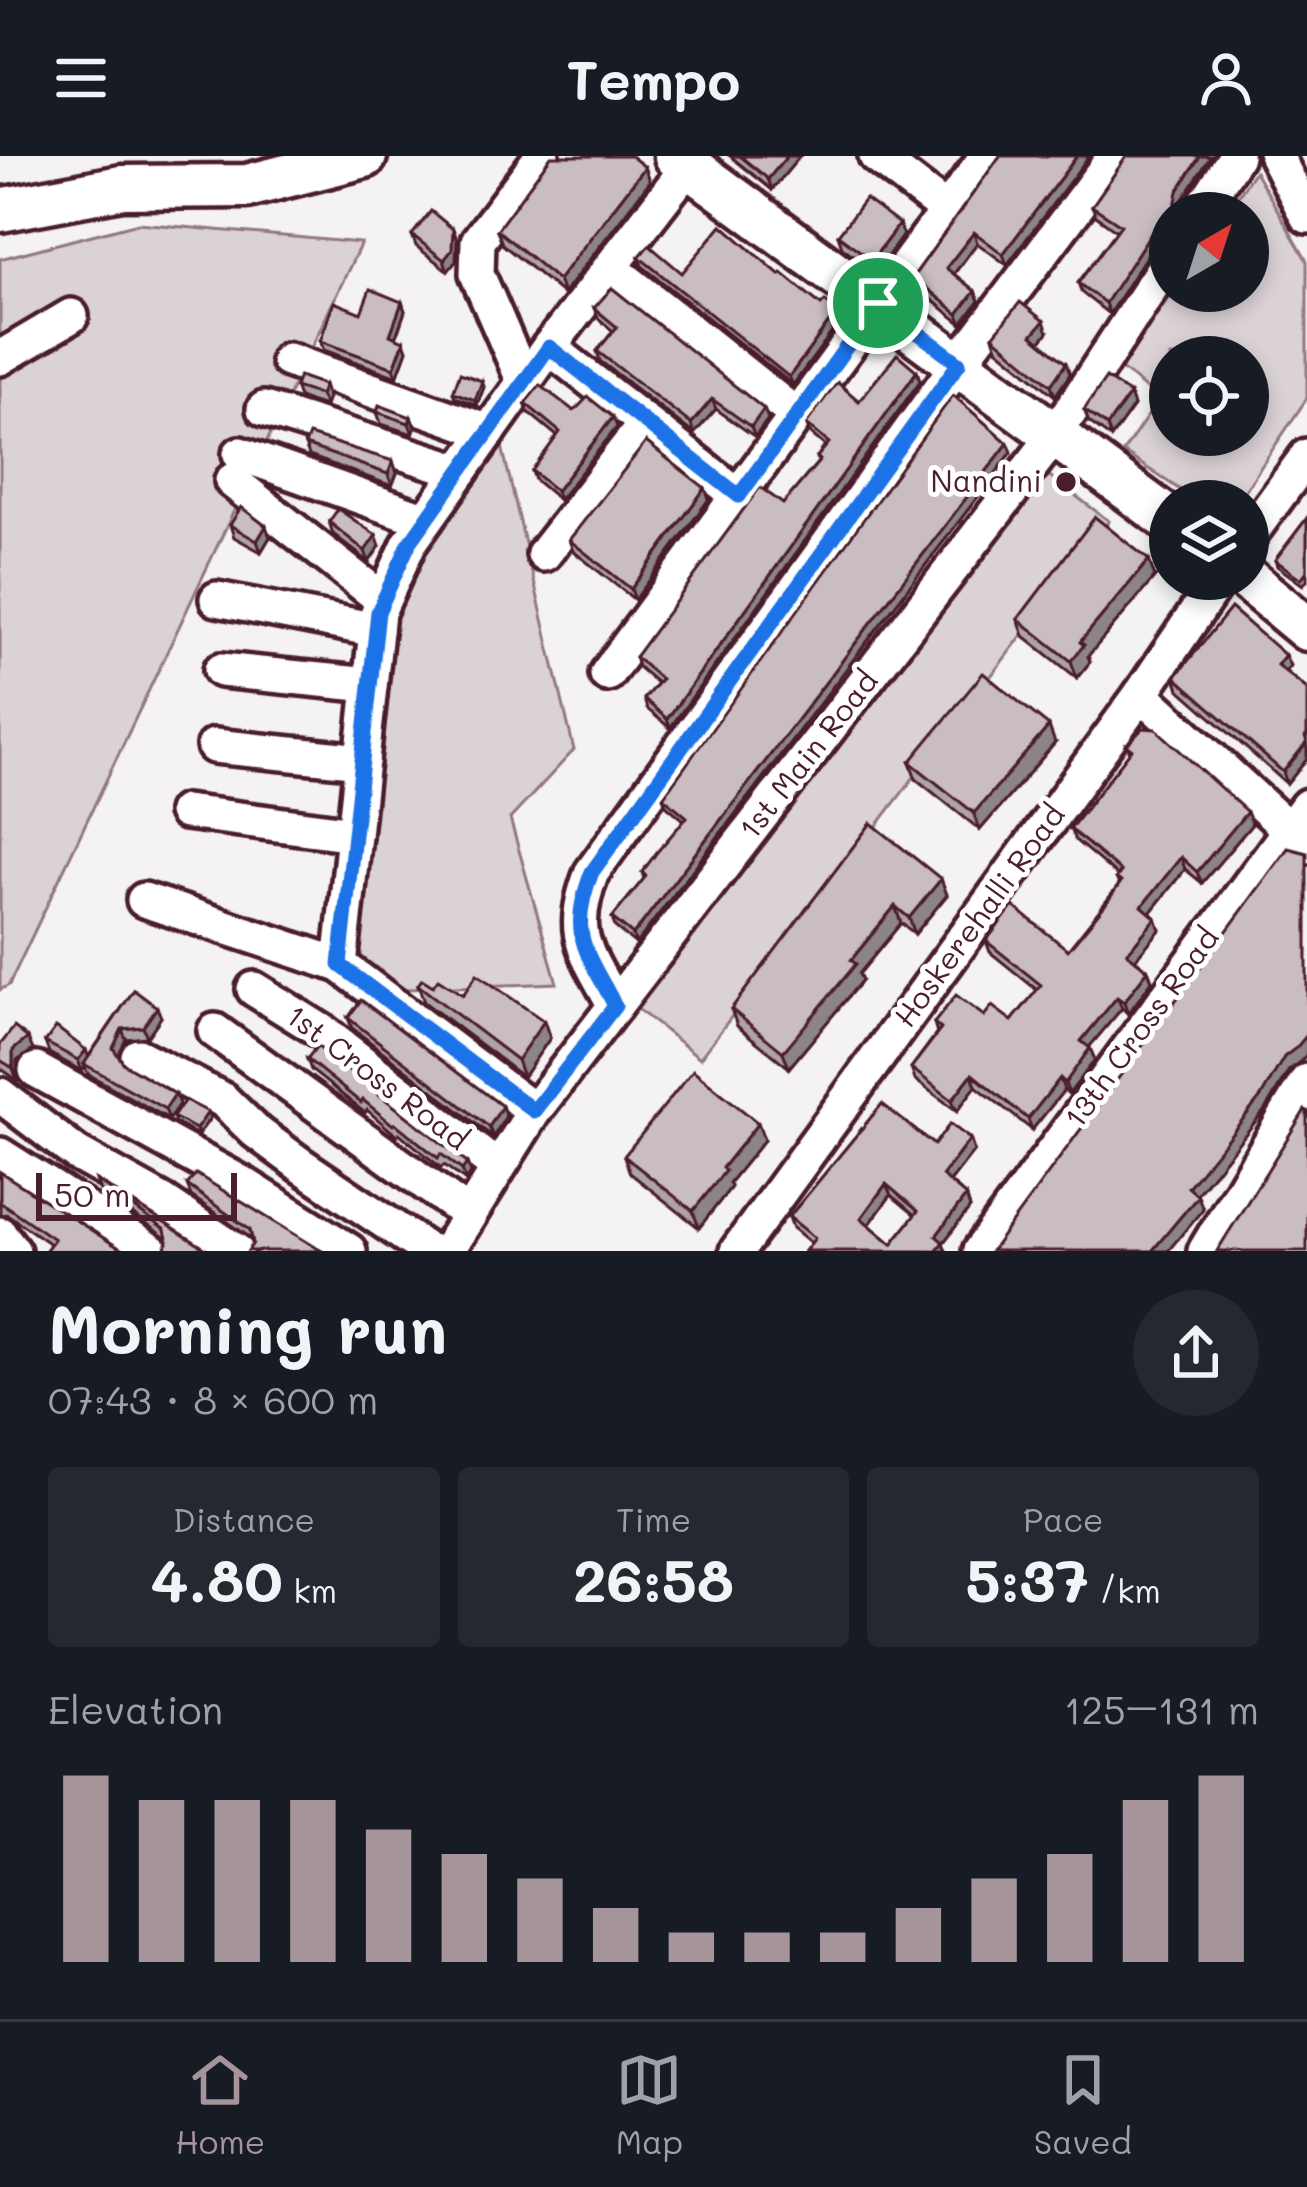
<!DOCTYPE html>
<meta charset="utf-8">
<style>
body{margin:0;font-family:Mali,sans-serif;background:#242831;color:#f1f3f6;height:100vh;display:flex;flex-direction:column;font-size:45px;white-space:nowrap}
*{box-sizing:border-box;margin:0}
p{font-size:39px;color:#9ea1a6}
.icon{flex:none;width:66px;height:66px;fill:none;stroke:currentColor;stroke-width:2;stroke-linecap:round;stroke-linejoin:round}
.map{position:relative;height:1095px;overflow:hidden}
.sheet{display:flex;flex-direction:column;background:#171b24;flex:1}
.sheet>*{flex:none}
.needle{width:78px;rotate:39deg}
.buttons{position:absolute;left:1149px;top:36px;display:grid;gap:24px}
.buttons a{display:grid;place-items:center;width:120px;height:120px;border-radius:50%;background:#171b24;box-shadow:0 6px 18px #0003;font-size:60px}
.scale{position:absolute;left:36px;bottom:30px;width:201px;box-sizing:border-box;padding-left:12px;border:6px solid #4a1f2b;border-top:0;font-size:33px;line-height:42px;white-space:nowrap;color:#4a1f2b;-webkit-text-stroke:9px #fff;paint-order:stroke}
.pin{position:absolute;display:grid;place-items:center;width:102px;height:102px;color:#fff;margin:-51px;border:6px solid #fff;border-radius:50%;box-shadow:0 3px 12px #0007}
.round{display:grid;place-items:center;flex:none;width:126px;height:126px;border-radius:63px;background:#242831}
.headline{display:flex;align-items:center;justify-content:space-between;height:204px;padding:0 48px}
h1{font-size:66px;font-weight:700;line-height:90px}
.figures{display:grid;grid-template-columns:repeat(3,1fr);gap:18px;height:204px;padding:12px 48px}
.figures div{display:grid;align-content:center;border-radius:12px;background:#242831;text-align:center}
.figures b{font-size:60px;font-weight:700}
.figures small{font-size:33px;font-weight:400}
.figures p{font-size:33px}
.chart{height:336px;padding:24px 48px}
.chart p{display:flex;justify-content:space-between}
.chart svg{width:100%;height:216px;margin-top:12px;stroke:#a6949b;stroke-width:6}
header{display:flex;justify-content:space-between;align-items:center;height:156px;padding:0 48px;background:#171b24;font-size:54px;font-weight:700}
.dock{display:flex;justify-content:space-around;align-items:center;height:168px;border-top:3px solid #363941;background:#171b24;font-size:33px;color:#9ea1a6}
.dock a{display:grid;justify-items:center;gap:6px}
.dock .active{color:#a6949b}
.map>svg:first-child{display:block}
.green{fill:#dbd2d5;stroke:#927880;stroke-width:3;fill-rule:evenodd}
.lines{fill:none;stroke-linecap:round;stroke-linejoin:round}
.minor-casing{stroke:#4a1f2b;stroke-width:42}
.major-casing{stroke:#4a1f2b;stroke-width:51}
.minor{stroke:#fff;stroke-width:33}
.major{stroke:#fff;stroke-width:42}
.wall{fill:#aea3a6;stroke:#4a1f2b;stroke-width:3;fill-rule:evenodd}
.shaded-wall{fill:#8d8487;stroke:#4a1f2b;stroke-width:3}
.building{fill:#cabdc1;stroke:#4a1f2b;stroke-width:3;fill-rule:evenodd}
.route-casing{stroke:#fff;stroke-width:24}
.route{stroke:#1a73e8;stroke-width:15}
.poi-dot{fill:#4a1f2b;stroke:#fff;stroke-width:4.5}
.labels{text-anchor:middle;stroke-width:10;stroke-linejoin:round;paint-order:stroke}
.poi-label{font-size:30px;fill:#4a1f2b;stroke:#fff;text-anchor:end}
.street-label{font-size:30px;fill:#4a1f2b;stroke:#fff}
</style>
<header><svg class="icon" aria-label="menu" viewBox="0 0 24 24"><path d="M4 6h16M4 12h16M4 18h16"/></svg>Tempo<svg class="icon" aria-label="person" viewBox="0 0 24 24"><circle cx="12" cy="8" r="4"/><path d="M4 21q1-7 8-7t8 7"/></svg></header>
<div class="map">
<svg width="1307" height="1095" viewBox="0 0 1307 1095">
<rect width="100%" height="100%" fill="#f4f2f2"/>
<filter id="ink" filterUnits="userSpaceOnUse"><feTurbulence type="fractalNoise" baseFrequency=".00833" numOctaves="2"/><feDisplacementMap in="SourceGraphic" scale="24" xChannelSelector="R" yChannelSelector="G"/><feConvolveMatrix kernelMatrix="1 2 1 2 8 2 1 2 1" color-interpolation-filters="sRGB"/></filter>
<g filter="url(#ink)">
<!-- green -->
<g class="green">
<path d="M1255,15L1307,105V242L1238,345H1197L1123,296L1159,243L1120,212L1173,135H1248V57H1226ZM1248,201V279H1170V201Z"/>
<polygon points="138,67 361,87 9,829 0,834 0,103"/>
<polygon points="501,286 574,594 510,663 557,827 408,833 399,850 346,807 388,449"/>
<polygon points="1039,312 1109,365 700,902 631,848"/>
</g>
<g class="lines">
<defs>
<g id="minor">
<polyline points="876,0 946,54"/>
<polyline points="1276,0 1307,60"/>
<polyline points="1199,57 1236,0"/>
<polyline points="611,112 796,259"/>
<polyline points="549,191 739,340"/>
<polyline points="0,202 71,160"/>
<polyline points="288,204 489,276"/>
<polyline points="524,226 477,118 478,85 542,0"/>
<polyline points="264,253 461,315"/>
<polyline points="240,298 426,364"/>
<polyline points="232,325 383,444"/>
<polyline points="1248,381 1307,300"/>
<polyline points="544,398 646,267"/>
<polyline points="217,443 376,474"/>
<polyline points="221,514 370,529"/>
<polyline points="607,518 987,0"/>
<polyline points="1141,538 1307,690"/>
<polyline points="214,590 362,605"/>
<polyline points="185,656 354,678"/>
<polyline points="144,744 340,809"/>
<polyline points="254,833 323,876 498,1012"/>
<path d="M615,850C586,795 567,779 592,716L959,207L1115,0"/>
<polyline points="215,875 469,1059"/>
<polyline points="138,900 223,944 255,975 301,1009 428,1095"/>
<polyline points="36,914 245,1029 349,1095"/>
<polyline points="0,939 77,998 163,1046 236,1095"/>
<polyline points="534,955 340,809 378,456 409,388 549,191 690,8"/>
<polyline points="0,999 151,1095"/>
<polyline points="0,1078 13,1095"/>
<polyline points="447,1095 534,955 1055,279 1170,102"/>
<polyline points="737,1095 1141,538 1219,423"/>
<polyline points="980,1095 1307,650"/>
<polyline points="1205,1095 1307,925"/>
</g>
<g id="major">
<polyline points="676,0 1170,364"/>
<polyline points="0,54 122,31 247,30 365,0"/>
<polyline points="1247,423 1307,473"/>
</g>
</defs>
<!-- minor casing -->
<use href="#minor" class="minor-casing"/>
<!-- major casing -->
<use href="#major" class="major-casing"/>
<!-- minor -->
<use href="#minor" class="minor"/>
<!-- major -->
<use href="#major" class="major"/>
</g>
<!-- wall -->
<g class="wall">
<polygon points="730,0 800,0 772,34"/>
<polygon points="1000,0 1089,0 1007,109 977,87 954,118 975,135 979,145 962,168 917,132 913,121"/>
<polygon points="1127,0 1211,0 1181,46 1180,57 1170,57 1170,71 1152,91 1109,158 1082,137 1078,127 1117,75 1096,60 1092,50"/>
<polygon points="645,11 650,25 563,138 502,88 497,74"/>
<polygon points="899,68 903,79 876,116 842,91 838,79"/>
<polygon points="453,73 457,84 456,105 448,115 416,90 412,79"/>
<polygon points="639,101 682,117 780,119 821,149 837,155 841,164 793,229 642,110"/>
<polygon points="402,146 405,155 396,182 407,194 397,221 324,194 320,185 361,157"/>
<polygon points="594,152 768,263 755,281 716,253 694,278 600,205 597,195 613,175 598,162"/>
<polygon points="1048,176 1040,186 1070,218 1055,240 997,192 993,180"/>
<polygon points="917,215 920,225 670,572 647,553 644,543 657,527 638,511 635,501 783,348 818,306 817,301 825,290 810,277 806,268 859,245"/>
<polygon points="482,225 484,231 477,249 455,241 453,236"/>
<polygon points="324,229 328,241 325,250 299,242 295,231"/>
<polygon points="1130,238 1134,250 1111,282 1089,266 1084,254"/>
<polygon points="525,247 574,255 617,271 559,344 535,324 532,315 557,280 528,256"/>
<polygon points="377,256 411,261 415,272 413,278 381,268"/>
<polygon points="305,289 397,317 392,330 309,300"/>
<polygon points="1012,296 636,788 615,771 612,762 644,723 642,716 684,664 666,649 663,641"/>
<polygon points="705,332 709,343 635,444 573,395 569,384"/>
<polygon points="1307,362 1307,424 1303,429 1277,410 1275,404"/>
<polygon points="329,366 376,379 380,390 369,406 333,378"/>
<polygon points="230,369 270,381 261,396 234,381"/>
<polygon points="1155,421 1088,500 1090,506 1077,522 1024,480 1018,463"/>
<polygon points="1285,499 1290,510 1285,515 1307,533 1307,603 1287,628 1179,533 1175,521"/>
<polygon points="1055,587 980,674 916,623 910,606"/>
<polygon points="1127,589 1252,668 1202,727 1185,713 1150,757 1156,762 1160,774 1135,803 1148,814 1152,825 1128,858 1122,852 1089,891 1095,904 1069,938 1064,934 1032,974 976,930 957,955 915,924 911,912 937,877 934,867 984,860 1012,865 1037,834 990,796 986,785 1068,794 1119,729 1116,722 1118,720 1075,684 1070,673 1130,596"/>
<polygon points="941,723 947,739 915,778 901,767 859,818 862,824 789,912 737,870 731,853"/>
<polygon points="418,829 433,830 463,839 550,882 523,921 424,846"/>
<polygon points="134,834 161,861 147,881 126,883 118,899 124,908 175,938 179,948 169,963 88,918 85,911 82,915 49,897 45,886 88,901"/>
<polygon points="348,862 506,960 493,981 352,872"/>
<polygon points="0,889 33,894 17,905 17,924 0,912"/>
<polygon points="307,903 467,1007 471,1017 466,1025 444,1009 441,1012 399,977 397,980 367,954 365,957 311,914"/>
<path d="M882,948L934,989L950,968L970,983L974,995L950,1026L966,1040L970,1052L943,1087L946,1095H805L811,1087L793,1072L789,1061ZM891,1039L915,1059L892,1088L869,1069Z"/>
<polygon points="208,956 210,962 198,979 175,967 173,961"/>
<polygon points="758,967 764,984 729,1027 731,1031 699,1072 630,1017 624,1000"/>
<polygon points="0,1016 124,1095 50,1088 7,1058 0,1059"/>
<polygon points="96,1024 209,1095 168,1087 167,1083 100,1035"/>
<polygon points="187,1029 322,1095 253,1087 252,1083 191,1040"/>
</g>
<!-- shaded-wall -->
<g class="shaded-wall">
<polygon points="787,0 800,0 772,34 768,23"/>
<polygon points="1077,0 1089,0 1007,109 1003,98"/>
<polygon points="1200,0 1211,0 1181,46 1180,57 1170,57 1170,71 1152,91 1109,158 1105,147"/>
<polygon points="645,11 650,25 563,138 558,124"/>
<polygon points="899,68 903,79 876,116 872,104"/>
<polygon points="453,73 457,84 456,105 448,115 444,104"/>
<polygon points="974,76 977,87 950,123 946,112"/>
<polygon points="975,135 979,145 962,168 958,158"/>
<polygon points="402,146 405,155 393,188 390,179"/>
<polygon points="837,155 841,164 793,229 789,221"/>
<polygon points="1044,165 1048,176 1036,191 1032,179"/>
<polygon points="404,185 407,194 397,221 394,212"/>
<polygon points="1066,207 1070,218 1055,240 1051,229"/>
<polygon points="917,215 920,225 670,572 667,563"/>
<polygon points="482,225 484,231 477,249 475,244"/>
<polygon points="324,229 328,241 325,250 320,239"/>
<polygon points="1130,238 1134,250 1111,282 1107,270"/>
<polygon points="712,243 716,253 694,278 691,268"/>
<polygon points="764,253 768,263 755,281 751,271"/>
<polygon points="411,261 415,272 413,278 409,267"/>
<polygon points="613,261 617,271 559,344 556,335"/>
<polygon points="1008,287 1012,296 636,788 633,779"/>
<polygon points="393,305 397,317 392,330 388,318"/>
<polygon points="705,332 709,343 635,444 631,433"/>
<polygon points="266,370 270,381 261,396 257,385"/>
<polygon points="376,379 380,390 369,406 365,395"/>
<polygon points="1149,404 1155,421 1088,500 1090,506 1077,522 1071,505 1080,486"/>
<polygon points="1285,499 1290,510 1281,520 1277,509"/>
<polygon points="1049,570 1055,587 980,674 974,657"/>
<polygon points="1307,587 1307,603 1287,628 1283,616"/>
<polygon points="1247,656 1252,668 1202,727 1197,716"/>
<polygon points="1181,701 1185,713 1146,762 1142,750"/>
<polygon points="941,723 947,739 915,778 909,762"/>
<polygon points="895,750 901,767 859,818 862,824 789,912 783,896 851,804"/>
<polygon points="1156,762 1160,774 1131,808 1127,797"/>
<polygon points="1148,814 1152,825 1128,858 1124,846"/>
<polygon points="1117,841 1122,852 1085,896 1081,885"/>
<polygon points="157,851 161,861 147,881 143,871"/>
<polygon points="544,865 550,882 523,921 517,904"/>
<polygon points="122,873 126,883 117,902 113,892"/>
<polygon points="1307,879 1307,898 1301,905 1289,914 1265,954 1192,1044 1188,1031 1284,901"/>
<polygon points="28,882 33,894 17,905 17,924 13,912 13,894"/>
<polygon points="1090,892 1095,904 1069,938 1065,927"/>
<polygon points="86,894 90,905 84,908 85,911 82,915 78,904"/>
<polygon points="972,918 976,930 957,955 952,944"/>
<polygon points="1060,922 1064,934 1032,974 1028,963"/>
<polygon points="175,938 179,948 169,963 165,953"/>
<polygon points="502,950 506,960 493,981 489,971"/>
<polygon points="208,956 210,962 198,979 196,973"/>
<polygon points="758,967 764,984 729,1027 731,1031 699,1072 693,1055 722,1012"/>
<polygon points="970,983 974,995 946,1031 942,1020"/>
<polygon points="467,1007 471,1017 466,1025 462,1014"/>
<polygon points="886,1028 891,1039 865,1074 861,1062"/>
<polygon points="966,1040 970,1052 943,1087 946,1095 936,1095 936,1080"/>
<polygon points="1198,1040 1203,1053 1168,1095 1152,1095"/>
</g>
<!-- building -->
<g class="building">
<polygon points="551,0 631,0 645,11 558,124 497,74"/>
<polygon points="740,0 787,0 768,23"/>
<polygon points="1000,0 1077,0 1003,98 974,76 946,112 975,135 958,158 913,121"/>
<polygon points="1127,0 1200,0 1178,35 1175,50 1149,80 1105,147 1078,127 1121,69 1092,50"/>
<polygon points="865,43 899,68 872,104 838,79"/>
<polygon points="431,55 453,73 452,94 444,104 412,79"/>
<polygon points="722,69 780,119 782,117 821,149 825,145 837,155 789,221 639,101 649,89 682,117"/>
<polygon points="612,132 764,253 751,271 712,243 691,268 597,195 617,171 594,152"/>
<polygon points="370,133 402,146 390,179 404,185 394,212 320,185 334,146 361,157"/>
<polygon points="1020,146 1044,165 1032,179 1066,207 1051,229 993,180"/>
<polygon points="897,198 917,215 667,563 644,543 661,523 635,501 760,331 783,348 820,304 817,301 829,287 806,268 837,226 859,245"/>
<polygon points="460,217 482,225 475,244 453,236"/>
<polygon points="299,220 324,229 320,239 295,231"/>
<polygon points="1106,222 1130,238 1107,270 1084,254"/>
<polygon points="540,229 574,255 588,241 613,261 556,335 532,315 560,276 525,247"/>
<polygon points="953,239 1008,287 633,779 612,762 646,720 642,716 657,696 687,661 663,641"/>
<polygon points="379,249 411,261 409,267 377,256"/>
<polygon points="309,279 393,305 388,318 305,289"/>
<polygon points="646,286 705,332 631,433 569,384"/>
<polygon points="241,351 266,370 257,385 230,369"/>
<polygon points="338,353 376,379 365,395 329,366"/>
<polygon points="1095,361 1149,404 1080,486 1084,489 1071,505 1018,463"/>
<polygon points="1307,362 1307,415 1301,423 1275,404"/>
<polygon points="1231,452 1285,499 1277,509 1307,533 1307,579 1305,581 1307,586 1283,616 1175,521"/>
<polygon points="983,517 1049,570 974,657 910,606"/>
<polygon points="1143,572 1156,573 1247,656 1197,716 1181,701 1142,750 1156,762 1127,797 1148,814 1124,846 1117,841 1081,885 1090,892 1065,927 1060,922 1028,963 972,918 952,944 911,912 941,873 934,867 956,839 984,860 992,850 1012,865 1041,829 986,785 1013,750 1068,794 1105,749 1121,726 1116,722 1121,716 1070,673 1132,593 1127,589"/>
<polygon points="871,667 941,723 909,762 895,750 851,804 856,808 783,896 731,853"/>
<polygon points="1288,692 1307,697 1307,879 1296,892 1284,901 1261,941 1188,1031 1198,1040 1152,1095 991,1095"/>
<polygon points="477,818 544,865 517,904 418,829 422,823 433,830 438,823 463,839"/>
<polygon points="134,834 157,851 143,871 122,873 113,892 124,908 175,938 165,953 84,908"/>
<polygon points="361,844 502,950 489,971 348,862"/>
<polygon points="14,871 28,882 13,894 13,912 0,904 0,889"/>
<polygon points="56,871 86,894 78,904 45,886"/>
<polygon points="317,890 467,1007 462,1014 441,998 438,1002 395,967 393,969 363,944 361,947 307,903"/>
<polygon points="693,914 758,967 722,1012 725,1015 693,1055 624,1000"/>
<polygon points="185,944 208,956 196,973 173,961"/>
<path d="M882,948L934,989L950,968L970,983L942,1020L966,1040L936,1080L943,1086L936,1095H805L815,1082L789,1061ZM886,1028L918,1055L892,1088L861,1062Z"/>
<polygon points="1305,954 1307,955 1307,1095 1217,1095"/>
<polygon points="0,1016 124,1095 45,1095 54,1083 3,1048 0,1048"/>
<polygon points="196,1018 322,1095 248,1095 253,1087 250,1074 187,1029"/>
<polygon points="96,1024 209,1095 163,1095 168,1087 165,1074"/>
</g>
</g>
<g class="lines" filter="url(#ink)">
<defs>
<path id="route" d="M878,147L959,207L592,716C567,779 586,794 615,850L534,955L340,809L378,456L409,388L549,191L739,340Z"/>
</defs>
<!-- route casing -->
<use href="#route" class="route-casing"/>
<!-- route -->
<use href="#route" class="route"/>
</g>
<!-- markers -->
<circle class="poi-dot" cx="1066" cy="326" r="12"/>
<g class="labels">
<!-- poi labels -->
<g class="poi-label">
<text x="1042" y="336">Nandini</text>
</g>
<!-- street labels -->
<g class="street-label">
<text transform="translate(809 599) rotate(-52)" y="10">1st Main Road</text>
<text transform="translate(980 760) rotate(-54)" y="10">Hoskerehalli Road</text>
<text transform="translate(1142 872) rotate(-54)" y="10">13th Cross Road</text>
<text transform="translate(377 922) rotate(37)" y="10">1st Cross Road</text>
</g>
</g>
</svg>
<div class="buttons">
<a><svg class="needle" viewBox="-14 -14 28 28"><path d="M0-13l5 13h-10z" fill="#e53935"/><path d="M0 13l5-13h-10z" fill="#9ea1a6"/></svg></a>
<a><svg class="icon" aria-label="locate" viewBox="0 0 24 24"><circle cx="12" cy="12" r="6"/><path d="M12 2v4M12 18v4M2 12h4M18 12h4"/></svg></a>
<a><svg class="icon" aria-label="layers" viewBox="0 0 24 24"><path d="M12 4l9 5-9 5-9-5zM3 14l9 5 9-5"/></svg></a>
</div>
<div class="scale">50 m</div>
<div class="pin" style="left:878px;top:147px;background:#1e9e55"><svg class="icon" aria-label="arrive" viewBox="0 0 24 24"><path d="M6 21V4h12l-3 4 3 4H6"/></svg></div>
</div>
<section class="sheet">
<div class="headline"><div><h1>Morning run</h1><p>07:43 · 8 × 600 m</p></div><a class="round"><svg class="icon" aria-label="share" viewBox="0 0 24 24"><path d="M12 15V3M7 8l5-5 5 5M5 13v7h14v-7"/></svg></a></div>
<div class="figures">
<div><p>Distance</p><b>4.80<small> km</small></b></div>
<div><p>Time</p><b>26:58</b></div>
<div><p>Pace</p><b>5:37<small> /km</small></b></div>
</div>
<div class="chart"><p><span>Elevation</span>125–131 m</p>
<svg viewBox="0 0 160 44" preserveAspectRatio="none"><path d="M5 44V6M15 44V11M25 44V11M35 44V11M45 44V17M55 44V22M65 44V27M75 44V33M85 44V38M95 44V38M105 44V38M115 44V33M125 44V27M135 44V22M145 44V11M155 44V6"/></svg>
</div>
</section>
<nav class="dock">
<a class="active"><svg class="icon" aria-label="home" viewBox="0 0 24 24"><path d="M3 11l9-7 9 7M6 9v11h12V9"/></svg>Home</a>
<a><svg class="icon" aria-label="map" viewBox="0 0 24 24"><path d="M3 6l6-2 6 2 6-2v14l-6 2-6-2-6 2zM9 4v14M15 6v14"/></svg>Map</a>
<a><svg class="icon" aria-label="saved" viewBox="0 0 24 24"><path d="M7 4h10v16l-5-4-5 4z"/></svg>Saved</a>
</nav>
